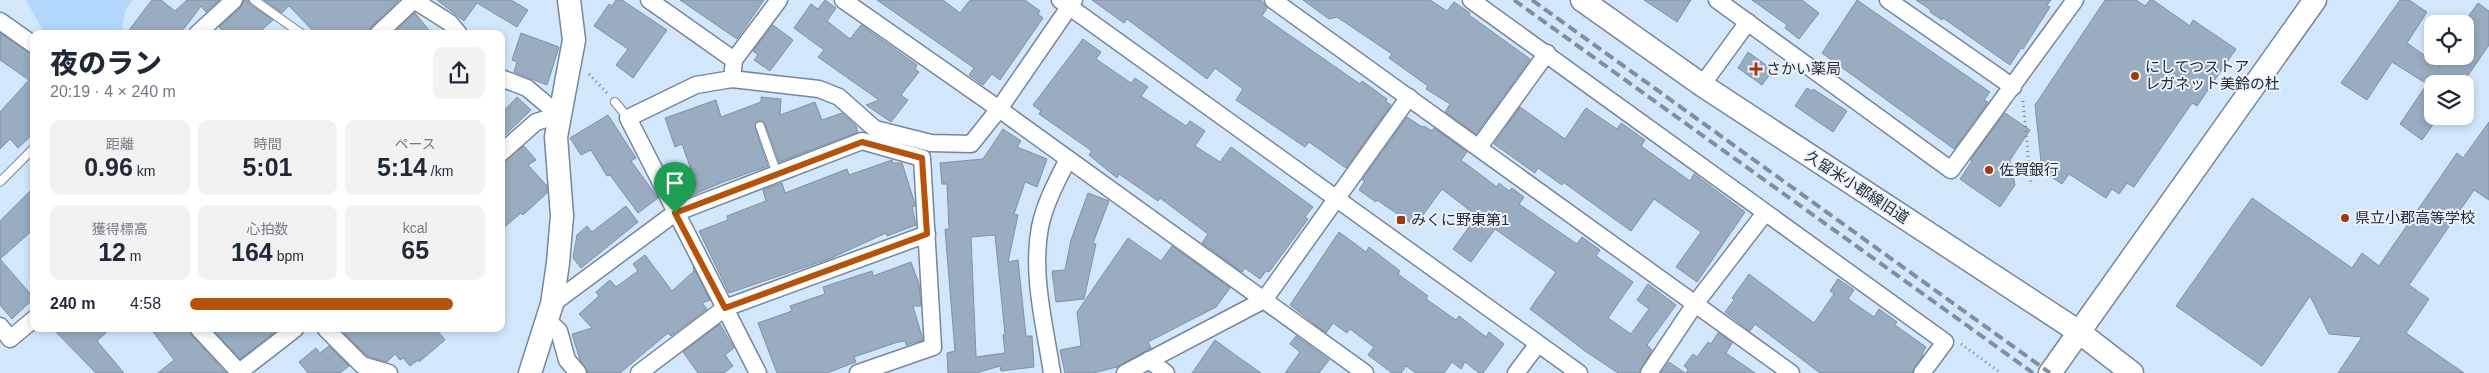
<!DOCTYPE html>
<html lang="ja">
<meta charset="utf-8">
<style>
body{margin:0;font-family:Arial,"Noto Sans JP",sans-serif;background:#f2f2f3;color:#1f2937;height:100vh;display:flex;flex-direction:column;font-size:19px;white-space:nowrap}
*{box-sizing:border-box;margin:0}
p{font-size:16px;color:#747a83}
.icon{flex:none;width:28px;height:28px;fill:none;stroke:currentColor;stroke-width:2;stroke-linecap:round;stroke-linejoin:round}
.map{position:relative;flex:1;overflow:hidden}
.details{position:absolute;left:30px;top:30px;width:475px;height:302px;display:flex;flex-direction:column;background:#fff;border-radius:10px;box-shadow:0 2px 8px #0003}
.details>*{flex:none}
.controls{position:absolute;left:2424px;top:15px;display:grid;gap:10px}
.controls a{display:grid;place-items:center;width:50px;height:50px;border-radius:10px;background:#fff;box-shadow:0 2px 8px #0003;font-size:25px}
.pin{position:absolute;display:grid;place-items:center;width:42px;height:42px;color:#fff;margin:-51px -21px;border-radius:50% 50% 50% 0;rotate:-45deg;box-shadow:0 0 5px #0007}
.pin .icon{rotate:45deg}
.round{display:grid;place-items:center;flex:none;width:52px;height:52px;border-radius:10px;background:#f2f2f3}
.summary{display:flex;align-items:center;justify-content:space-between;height:85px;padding:0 20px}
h1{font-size:28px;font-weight:800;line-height:38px}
.figures{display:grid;grid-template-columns:repeat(3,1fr);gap:8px;height:85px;padding:5px 20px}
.figures div{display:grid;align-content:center;border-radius:10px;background:#f2f2f3;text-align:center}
.figures b{font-size:25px;font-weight:800}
.figures small{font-size:14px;font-weight:400}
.figures p{font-size:14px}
ul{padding:0 20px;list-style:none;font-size:16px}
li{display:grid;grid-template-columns:80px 60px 1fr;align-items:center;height:38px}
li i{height:12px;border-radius:6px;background:#b45309}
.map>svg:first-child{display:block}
.green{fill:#b2d7fe}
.building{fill:#99acc0;stroke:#7e91a4;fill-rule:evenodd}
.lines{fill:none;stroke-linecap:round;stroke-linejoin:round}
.lane-casing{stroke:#76879a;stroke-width:10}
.street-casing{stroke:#76879a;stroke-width:19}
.secondary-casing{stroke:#76879a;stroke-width:25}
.path{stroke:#73808e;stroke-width:3;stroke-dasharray:1 4;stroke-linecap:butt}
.lane{stroke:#fff;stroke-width:8}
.street{stroke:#fff;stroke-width:16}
.secondary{stroke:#fff;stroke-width:22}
.rail{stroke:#808e9d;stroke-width:4;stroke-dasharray:10 5;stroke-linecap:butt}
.route-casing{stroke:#fff;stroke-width:10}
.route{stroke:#b45309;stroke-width:6}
.poi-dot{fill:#9f3a0d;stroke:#ebf2fb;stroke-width:2}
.labels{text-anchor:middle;stroke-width:4;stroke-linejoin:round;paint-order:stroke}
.poi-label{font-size:15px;fill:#242b33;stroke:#ebf2fb;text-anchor:start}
.street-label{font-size:15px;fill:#242b33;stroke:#ebf2fb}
</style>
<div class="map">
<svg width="2489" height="373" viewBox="0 0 2489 373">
<rect width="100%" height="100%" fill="#d3e7fc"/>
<!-- green -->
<polygon class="green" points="26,0 132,0 125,11 122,31 115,34 45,34"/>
<!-- building -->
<g class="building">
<polygon points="152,0 161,0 175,11 187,0 219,0 206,12 201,6 180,34 126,34"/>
<polygon points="244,0 248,0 251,5 273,20 257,34 225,34 219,27 241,7"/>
<polygon points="264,0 399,0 371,27 368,34 316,34 289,6 282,13"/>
<polygon points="437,0 511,0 528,10 517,27 477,3 464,21"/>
<polygon points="616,0 622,0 667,30 633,78 616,65 628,49 594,26 609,4 612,6"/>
<polygon points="680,0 764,0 737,39"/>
<polygon points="825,0 836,8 827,21 850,39 861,25 917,65 915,69 919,72 901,95 908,100 891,122 866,105 879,100 818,57 824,50 794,28 811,4 818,9"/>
<polygon points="877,0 943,0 960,13 970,0 1025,0 1040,11 1038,14 1043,18 1000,80 992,74 983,85 969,75 974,68"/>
<polygon points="1092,0 1261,0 1267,8 1262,16 1360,84 1362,81 1387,99 1386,102 1391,105 1346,168 1309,142 1305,147 1236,100 1243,89 1215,68 1207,79 1127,19 1124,23"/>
<polygon points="1303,0 1430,0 1447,11 1454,2 1470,13 1469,15 1530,59 1476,134 1445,112 1450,104 1426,89 1428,86 1389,58 1392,54 1343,21 1337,17 1329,19"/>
<polygon points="1644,0 1691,0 1677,22"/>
<polygon points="1752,0 1802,0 1819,13 1799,39 1785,28 1787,25"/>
<polygon points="1857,0 1990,92 1984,100 1988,102 1954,149 1822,53"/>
<polygon points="1916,0 2051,0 2047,5 2050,7 2023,49 2021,48 2010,65 1943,18 1942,20 1930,12 1931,10"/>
<polygon points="2105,0 2136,0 2145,6 2150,0 2153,0 2190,26 2193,20 2236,49 2197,106 2192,103 2134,187 2127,183 2119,194 2112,189 2106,198 2069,174 2062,184 2042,171 2035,105"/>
<polygon points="2400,0 2409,0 2427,12 2407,43 2441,67 2448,56 2465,56 2465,21 2478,3 2489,11 2489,45 2462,84 2432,84 2432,116 2439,116 2422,140 2400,124 2427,84 2392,62 2367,100 2341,83"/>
<polygon points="415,13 432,34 393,34"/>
<polygon points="773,25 793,40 770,71 754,60 758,55 753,51"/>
<polygon points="0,33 34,55 34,133 18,148 10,139 0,149 0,112 29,80 0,60"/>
<polygon points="521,33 559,47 547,85 514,72 517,62 512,60"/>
<polygon points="1083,39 1101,52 1096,59 1131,83 1135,78 1148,87 1141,96 1186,126 1190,121 1205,131 1195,146 1220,162 1231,147 1313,207 1305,217 1308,219 1269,272 1266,271 1260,279 1245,268 1242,272 1202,243 1208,234 1160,198 1158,201 1119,174 1117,178 1089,155 1092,151 1039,114 1041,111 1033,105"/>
<polygon points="1748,52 1773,70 1762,85 1738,68"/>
<polygon points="1807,88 1812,91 1813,89 1847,111 1833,132 1795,106"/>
<polygon points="517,97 531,110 501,139 501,114"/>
<polygon points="761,97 781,99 780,115 815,102 822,120 842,113 856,126 858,132 779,162 765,124 761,121 758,121 755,128 768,166 723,182 681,200 675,189 691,182 690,179 694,178 682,144 675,147 665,118 716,100 721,117 761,102"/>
<polygon points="1520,107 1565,139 1586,108 1617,129 1621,123 1645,140 1641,146 1690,181 1694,174 1745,212 1697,282 1676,267 1701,232 1654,199 1631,231 1563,182 1562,185 1538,168 1535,173 1494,144"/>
<polygon points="2005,113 2030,130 2010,160 2015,185 2000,207 1960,179 1972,161 1970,160"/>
<polygon points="608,115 636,158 631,161 658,198 638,213 610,175 607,176 591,150 581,155 570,138"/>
<polygon points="1407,117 1422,127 1424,126 1432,131 1434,128 1467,152 1461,160 1497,187 1499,183 1509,191 1512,188 1524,197 1519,204 1577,244 1582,237 1600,250 1596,256 1633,282 1608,318 1631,334 1649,309 1637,300 1648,284 1676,305 1647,345 1652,350 1639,373 1618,373 1585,351 1530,309 1556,272 1495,229 1471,262 1453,249 1477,216 1442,189 1415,226 1377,200 1376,202 1359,190 1365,181 1362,180"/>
<polygon points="2489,122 2489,200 2474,190 2409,285 2429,299 2406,333 2464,373 2338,373 2362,337 2329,334 2310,296 2262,366 2176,306 2252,198 2352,268 2362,253 2379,266 2457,153 2463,158"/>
<path d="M1003,129L1021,141L1017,147L1047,159L1037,187L1025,182L1014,214L1018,215L1008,262L1018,260L1026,336H1032L1034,367L1001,371L1000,366L976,373H948L947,353L955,351L945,229H949L947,184H942L940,163L983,159ZM995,235L1005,334L1003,335L1005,353L976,357L971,237Z"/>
<polygon points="524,146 536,160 528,165 547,186 547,193 523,215 521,213 501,230 501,163"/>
<polygon points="892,160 893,163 902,163 914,201 915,206 912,207 916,225 887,236 886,233 829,259 729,293 699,231 728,220 727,216 766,201 763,190 782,183 785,193 847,169 849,175"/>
<polygon points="34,187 34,229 0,259 34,298 12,319 0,305 0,221"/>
<polygon points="1088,193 1109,201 1093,243 1096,244 1084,299 1056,302 1052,271 1065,270 1071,240"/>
<polygon points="626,206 638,222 581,268 573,258 577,235 587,226 592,232"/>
<polygon points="1339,232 1366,252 1369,247 1400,271 1398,274 1428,296 1426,299 1456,320 1459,316 1486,337 1489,332 1504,344 1483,373 1479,373 1465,362 1461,369 1452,362 1444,373 1416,373 1406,366 1401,373 1392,373 1368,355 1374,347 1350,329 1347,333 1333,323 1326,333 1290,305"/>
<polygon points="1128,238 1161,261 1172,246 1230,288 1216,307 1148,342 1151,348 1117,367 1093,373 1065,373 1060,350 1081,346 1077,312"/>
<polygon points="645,255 672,291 694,271 693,267 710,300 702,303 707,309 671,336 668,333 620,373 588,373 580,360 572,334 592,328 579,314 599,296 596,292 610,280 616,287 638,271 633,264"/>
<polygon points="911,262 919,284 921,306 913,306 923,340 906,345 905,341 898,342 854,357 856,362 827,373 777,373 758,323 792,311 790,306 825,294 823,287 872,271 873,276"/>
<polygon points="1749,274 1814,323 1834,294 1830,291 1838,279 1854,290 1848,299 1874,317 1879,309 1897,322 1895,325 1926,347 1922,354 1923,355 1912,373 1820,373 1755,324 1750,331 1725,312 1734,300 1732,298"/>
<polygon points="720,324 734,348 725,355 733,366 724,373 698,373 683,352"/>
<polygon points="53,329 110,329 97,341 124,373 96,373"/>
<polygon points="151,329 189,329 192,336 226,373 158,373 174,360"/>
<polygon points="212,329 279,329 240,359"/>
<polygon points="350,329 436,329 445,340 419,362 418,360 410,366 403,358 400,360 395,354 387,362 367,356 344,333"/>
<polygon points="1718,333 1732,343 1726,353 1755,373 1686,373 1688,369 1684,366 1693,354 1697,357 1708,342 1711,344"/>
<polygon points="1296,336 1329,360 1319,373 1285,373 1300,352 1290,344"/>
<polygon points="1215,340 1234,354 1261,373 1192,373"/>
<polygon points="329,346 349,366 340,373 308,373 299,362 316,348 320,353"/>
<polygon points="1669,362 1685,373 1661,373"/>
</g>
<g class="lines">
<defs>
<g id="lane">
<polyline points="254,0 302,34"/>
<polyline points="615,102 628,118"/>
<polyline points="760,126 777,174"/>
<polyline points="0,182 34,148"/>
</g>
<g id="street">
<polyline points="414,0 450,23 459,34"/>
<polyline points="649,0 734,60 732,79 819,89 839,97 875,129 931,143 971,144 999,109 1074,0"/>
<polyline points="843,0 999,109 1365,373"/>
<polyline points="1060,0 1579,373"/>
<polyline points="1273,0 1791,373"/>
<polyline points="1471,0 1945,342 1922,373"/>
<polyline points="1717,0 1951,170 2075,0"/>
<polyline points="1888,0 2013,87"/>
<polyline points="0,21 34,45"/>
<polyline points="197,34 234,0"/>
<polyline points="378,34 414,0"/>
<polyline points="734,60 779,0"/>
<polyline points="501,78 527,88 559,115"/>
<polyline points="732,79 696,85 628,118 758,373"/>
<polyline points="1702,85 1748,22"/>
<polyline points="1479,147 1547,53"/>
<polyline points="501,153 536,122 559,115"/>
<polyline points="552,304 675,213 862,141 922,158 933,347 858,373"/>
<polyline points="547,320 559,331 567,360 578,373"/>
<polyline points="0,326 10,339 34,319"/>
<polyline points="199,329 239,372"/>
<polyline points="326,329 362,365 389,373"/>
<polyline points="1149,360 1166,373"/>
<polyline points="238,373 295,329"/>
<polyline points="639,373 725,308 927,234"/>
<path d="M1052,373C1045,326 1031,275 1040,227C1045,203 1057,181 1068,159"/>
<polyline points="1125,373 1264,300 1409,97"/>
<polyline points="1516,373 1538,344"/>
<polyline points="1649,373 1695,304 1765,213"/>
</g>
<g id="secondary">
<polyline points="1582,0 1702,85 2079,332 2132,373"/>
<polyline points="530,373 552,304 558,263 562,216 556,137 574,40 569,0"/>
<polyline points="2050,373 2315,0"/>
</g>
</defs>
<!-- lane casing -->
<use href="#lane" class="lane-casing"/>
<!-- street casing -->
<use href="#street" class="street-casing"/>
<!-- secondary casing -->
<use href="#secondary" class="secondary-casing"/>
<!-- path -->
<g class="path">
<polyline points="589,74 607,93"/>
<polyline points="2023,101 2031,185"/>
<polyline points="1961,344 2001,373"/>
</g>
<!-- lane -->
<use href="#lane" class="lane"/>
<!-- street -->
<use href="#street" class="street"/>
<!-- secondary -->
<use href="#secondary" class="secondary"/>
<!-- rail -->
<g class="rail">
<polyline points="1514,0 2033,373"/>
<polyline points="1532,0 2050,373"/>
</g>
</g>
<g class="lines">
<defs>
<polygon id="route" points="862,142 922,158 927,234 725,308 675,213"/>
</defs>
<!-- route casing -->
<use href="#route" class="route-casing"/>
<!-- route -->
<use href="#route" class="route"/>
</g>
<!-- markers -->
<g class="poi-dot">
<path d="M1753.5 61.5h5v5h5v5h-5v5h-5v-5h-5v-5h5z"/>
<circle cx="2135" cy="76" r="5"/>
<circle cx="1989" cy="170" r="5"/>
<circle cx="2345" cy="218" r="5"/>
<rect x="1396" y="215" width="10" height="10" rx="2.5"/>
</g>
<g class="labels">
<!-- poi labels -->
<g class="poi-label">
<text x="2145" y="72">にしてつストア<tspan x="2145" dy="17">レガネット美鈴の杜</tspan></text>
<text x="1766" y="74">さかい薬局</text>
<text x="1999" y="175">佐賀銀行</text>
<text x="2355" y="223">県立小郡高等学校</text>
<text x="1411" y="225">みくに野東第1</text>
</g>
<!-- street labels -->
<g class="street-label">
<text transform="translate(1857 187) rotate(33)" y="5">久留米小郡線旧道</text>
</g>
</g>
</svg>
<div class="controls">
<a><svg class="icon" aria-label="locate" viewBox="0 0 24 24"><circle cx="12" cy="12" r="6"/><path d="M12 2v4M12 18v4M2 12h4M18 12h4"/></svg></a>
<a><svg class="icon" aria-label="layers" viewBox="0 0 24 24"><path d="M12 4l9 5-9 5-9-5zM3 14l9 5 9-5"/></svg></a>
</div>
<div class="pin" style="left:675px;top:213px;background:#1e9e55"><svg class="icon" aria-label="arrive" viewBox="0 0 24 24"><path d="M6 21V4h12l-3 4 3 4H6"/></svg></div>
<section class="details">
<div class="summary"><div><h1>夜のラン</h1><p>20:19 · 4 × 240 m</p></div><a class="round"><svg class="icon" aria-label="share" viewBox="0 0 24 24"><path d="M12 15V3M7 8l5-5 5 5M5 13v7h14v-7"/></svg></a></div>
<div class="figures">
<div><p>距離</p><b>0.96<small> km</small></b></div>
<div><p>時間</p><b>5:01</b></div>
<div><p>ペース</p><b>5:14<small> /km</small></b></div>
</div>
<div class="figures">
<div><p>獲得標高</p><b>12<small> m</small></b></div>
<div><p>心拍数</p><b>164<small> bpm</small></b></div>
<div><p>kcal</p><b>65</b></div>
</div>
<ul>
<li><b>240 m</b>4:58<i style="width:89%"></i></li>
</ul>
</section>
</div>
